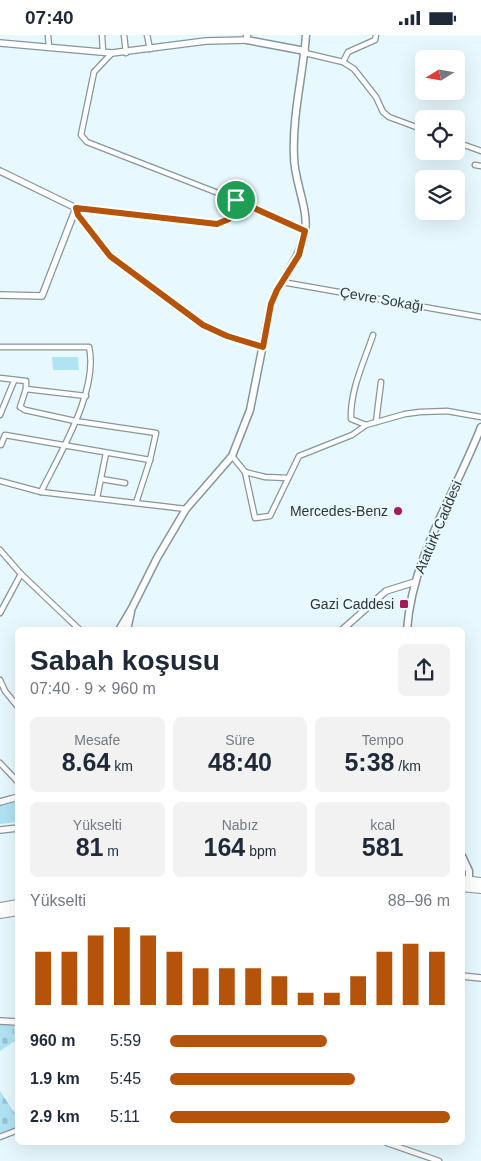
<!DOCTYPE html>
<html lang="tr">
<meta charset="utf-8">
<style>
body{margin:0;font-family:Helvetica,sans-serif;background:#f2f2f3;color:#1f2937;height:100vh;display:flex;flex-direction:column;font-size:19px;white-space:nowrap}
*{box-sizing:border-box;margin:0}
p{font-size:16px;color:#747a83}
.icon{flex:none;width:28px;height:28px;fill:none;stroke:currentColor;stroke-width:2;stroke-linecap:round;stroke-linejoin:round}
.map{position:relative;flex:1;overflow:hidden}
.sheet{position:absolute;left:15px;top:592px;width:450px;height:518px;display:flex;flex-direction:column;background:#fff;border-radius:8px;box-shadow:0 5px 20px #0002}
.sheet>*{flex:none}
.needle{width:32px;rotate:259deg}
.fabs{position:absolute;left:415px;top:15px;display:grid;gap:10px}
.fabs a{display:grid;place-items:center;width:50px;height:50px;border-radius:8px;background:#fff;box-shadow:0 5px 20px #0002;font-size:25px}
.pin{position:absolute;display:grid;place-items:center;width:42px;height:42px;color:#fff;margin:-21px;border:2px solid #fff;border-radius:50%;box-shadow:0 1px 5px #0007}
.round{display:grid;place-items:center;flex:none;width:52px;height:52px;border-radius:8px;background:#f2f2f3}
.summary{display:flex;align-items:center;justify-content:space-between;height:85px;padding:0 15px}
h1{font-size:28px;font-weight:800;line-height:38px}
.metrics{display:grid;grid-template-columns:repeat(3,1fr);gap:8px;height:85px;padding:5px 15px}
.metrics div{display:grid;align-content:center;border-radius:8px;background:#f2f2f3;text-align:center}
.metrics b{font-size:25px;font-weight:800}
.metrics small{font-size:14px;font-weight:400}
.metrics p{font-size:14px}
.chart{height:140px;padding:10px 15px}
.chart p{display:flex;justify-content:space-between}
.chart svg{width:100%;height:90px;margin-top:5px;stroke:#b45309;stroke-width:6}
ul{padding:0 15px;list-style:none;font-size:16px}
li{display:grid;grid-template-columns:80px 60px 1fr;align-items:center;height:38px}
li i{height:12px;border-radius:6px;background:#b45309}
.status{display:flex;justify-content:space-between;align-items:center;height:35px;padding:0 25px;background:#fff;direction:ltr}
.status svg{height:14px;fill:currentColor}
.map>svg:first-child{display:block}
.grass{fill:#b0e4f5}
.cemetery{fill:url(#cemetery-stones)}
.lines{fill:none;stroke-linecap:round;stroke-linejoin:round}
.minor-casing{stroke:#86969c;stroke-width:7}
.tertiary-casing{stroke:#86969c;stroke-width:8}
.secondary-casing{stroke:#86969c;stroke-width:9}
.primary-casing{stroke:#86969c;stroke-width:10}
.minor{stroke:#fff;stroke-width:4.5}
.tertiary{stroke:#fff;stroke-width:5.5}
.secondary{stroke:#fff;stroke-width:6}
.primary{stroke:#fff;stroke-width:8}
.route-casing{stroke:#fff;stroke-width:10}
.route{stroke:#b45309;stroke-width:6}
.poi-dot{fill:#a6195b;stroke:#e7f9ff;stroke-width:2}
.labels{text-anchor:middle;stroke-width:4;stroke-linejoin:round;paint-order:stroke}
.street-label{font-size:14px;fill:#2f3638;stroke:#e7f9ff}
.poi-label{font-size:14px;fill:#2f3638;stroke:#e7f9ff;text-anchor:end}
</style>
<div class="status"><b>07:40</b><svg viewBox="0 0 49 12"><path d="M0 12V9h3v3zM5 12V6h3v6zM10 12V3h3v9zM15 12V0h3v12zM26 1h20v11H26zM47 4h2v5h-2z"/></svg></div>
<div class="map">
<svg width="481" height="1126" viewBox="0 0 481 1126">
<defs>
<pattern id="cemetery-stones" width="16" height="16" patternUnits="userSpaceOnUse" patternTransform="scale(1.25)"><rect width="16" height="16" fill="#b0e4f5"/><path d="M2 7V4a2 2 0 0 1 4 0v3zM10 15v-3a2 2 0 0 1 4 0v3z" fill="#98c4d3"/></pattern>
</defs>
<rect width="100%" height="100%" fill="#e7f9ff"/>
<!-- grass -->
<g class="grass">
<polygon points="52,322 78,322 79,335 53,335"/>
<polygon points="17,765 17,787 0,789 0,769"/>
</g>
<!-- cemetery -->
<g class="cemetery">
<polygon points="0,989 14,991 15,1006 0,1016"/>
<polygon points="0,1056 18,1083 17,1093 0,1099"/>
</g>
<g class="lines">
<defs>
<g id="minor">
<polyline points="48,0 49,12"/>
<polyline points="102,0 103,17"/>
<polyline points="124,0 126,18"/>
<polyline points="147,0 150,14"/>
<polyline points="112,18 94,37 81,100 87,107 236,165 305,195"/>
<polyline points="305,18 343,27 354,34 376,62 383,77 389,82 424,95"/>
<polyline points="343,27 348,17 375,5 376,0"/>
<polyline points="456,107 481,116"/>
<polyline points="475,130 481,131"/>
<polyline points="282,247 481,282"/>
<path d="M0,312H89C99,355 60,418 41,457"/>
<polyline points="0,343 26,346 26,354"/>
<polyline points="86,361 26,354 20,372 25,375 75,386 156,398 150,425 136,468"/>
<polyline points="0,380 14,346"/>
<polyline points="376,387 381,347"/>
<path d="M366,390L351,384C350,355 364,327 373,300"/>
<polyline points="1,410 5,400 150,425"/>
<polyline points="232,421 245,437 255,483 270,481 299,421 352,400 366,390 405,379 420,377 447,376 481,382"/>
<polyline points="245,437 265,442 288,443"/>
<polyline points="101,444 125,448"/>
<polyline points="0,446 41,457 186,474"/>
<polyline points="97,463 106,418"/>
<polyline points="0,515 21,539 80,595"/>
<polyline points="0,578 21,539"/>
<polyline points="0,645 5,656 18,672"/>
<polyline points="0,728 18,747"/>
<polyline points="0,1102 18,1095"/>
<polyline points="387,1108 439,1126"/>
</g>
<g id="tertiary">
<polyline points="0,8 112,18 206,6 247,5"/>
<polyline points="0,136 76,173 217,189 229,184 236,165"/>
<polyline points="76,173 78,180 110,221 203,290 227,301 263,312"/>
<polyline points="0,260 42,261 76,173"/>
<polyline points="342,595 386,556 415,547"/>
<polyline points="0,767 18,762"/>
<polyline points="0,795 18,793"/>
<polyline points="462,941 481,943"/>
<polyline points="0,986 18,987"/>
</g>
<g id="secondary">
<polyline points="247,0 247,5 305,16"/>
<path d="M119,595L132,573L157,523L186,474L232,421L250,375L271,269C281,244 300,224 305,197C309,174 294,146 294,122C292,81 303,40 306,0"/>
<polyline points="127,595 131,577"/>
<path d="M407,595C412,522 455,459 481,392"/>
<polyline points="462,821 469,836 469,846"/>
</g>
<g id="primary">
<polyline points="462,845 481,847"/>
<polyline points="462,852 481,854"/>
<polyline points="0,872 18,869"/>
<polyline points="0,879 18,876"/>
</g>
</defs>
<!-- minor casing -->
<use href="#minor" class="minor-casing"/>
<!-- tertiary casing -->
<use href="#tertiary" class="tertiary-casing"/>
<!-- secondary casing -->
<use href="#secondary" class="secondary-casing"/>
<!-- primary casing -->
<use href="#primary" class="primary-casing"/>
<!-- minor -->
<use href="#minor" class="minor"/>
<!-- tertiary -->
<use href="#tertiary" class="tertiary"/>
<!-- secondary -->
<use href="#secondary" class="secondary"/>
<!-- primary -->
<use href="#primary" class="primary"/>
</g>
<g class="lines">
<defs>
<polygon id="route" points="236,165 305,196 299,220 277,255 271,269 263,312 227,301 203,290 110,221 78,180 76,173 217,189 229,184"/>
</defs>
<!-- route casing -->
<use href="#route" class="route-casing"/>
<!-- route -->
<use href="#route" class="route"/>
</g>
<!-- markers -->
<g class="poi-dot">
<circle cx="398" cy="476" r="5"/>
<rect x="399" y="564" width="10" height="10" rx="2.5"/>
</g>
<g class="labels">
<!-- street labels -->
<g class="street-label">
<text transform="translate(382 264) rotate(10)" y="5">Çevre Sokağı</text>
<text transform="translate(438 492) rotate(-67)" y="5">Atatürk Caddesi</text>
</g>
<!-- poi labels -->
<g class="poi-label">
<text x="388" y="481">Mercedes-Benz</text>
<text x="394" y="574">Gazi Caddesi</text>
</g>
</g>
</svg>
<div class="fabs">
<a><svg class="needle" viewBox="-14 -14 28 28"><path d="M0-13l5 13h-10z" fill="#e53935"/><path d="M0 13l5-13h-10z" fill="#747a83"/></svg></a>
<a><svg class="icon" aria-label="locate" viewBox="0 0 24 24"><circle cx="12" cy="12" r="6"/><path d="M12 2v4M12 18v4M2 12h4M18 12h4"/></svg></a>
<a><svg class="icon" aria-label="layers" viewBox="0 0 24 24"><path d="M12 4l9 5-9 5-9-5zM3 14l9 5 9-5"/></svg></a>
</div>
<div class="pin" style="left:236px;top:165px;background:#1e9e55"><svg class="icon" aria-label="arrive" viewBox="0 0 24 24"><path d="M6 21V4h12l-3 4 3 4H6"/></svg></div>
<section class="sheet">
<div class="summary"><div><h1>Sabah koşusu</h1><p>07:40 · 9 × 960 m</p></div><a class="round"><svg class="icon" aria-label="share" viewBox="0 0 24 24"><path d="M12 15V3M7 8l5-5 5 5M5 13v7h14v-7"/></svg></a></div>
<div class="metrics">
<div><p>Mesafe</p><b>8.64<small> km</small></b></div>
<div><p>Süre</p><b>48:40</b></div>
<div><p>Tempo</p><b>5:38<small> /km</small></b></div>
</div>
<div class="metrics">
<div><p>Yükselti</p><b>81<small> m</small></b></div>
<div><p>Nabız</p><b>164<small> bpm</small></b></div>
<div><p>kcal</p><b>581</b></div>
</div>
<div class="chart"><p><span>Yükselti</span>88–96 m</p>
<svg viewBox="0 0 160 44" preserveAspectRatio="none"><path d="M5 44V18M15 44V18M25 44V10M35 44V6M45 44V10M55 44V18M65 44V26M75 44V26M85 44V26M95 44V30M105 44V38M115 44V38M125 44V30M135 44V18M145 44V14M155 44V18"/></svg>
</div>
<ul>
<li><b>960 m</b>5:59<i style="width:56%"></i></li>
<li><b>1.9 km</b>5:45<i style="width:66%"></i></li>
<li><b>2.9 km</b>5:11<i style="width:100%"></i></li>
</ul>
</section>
</div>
